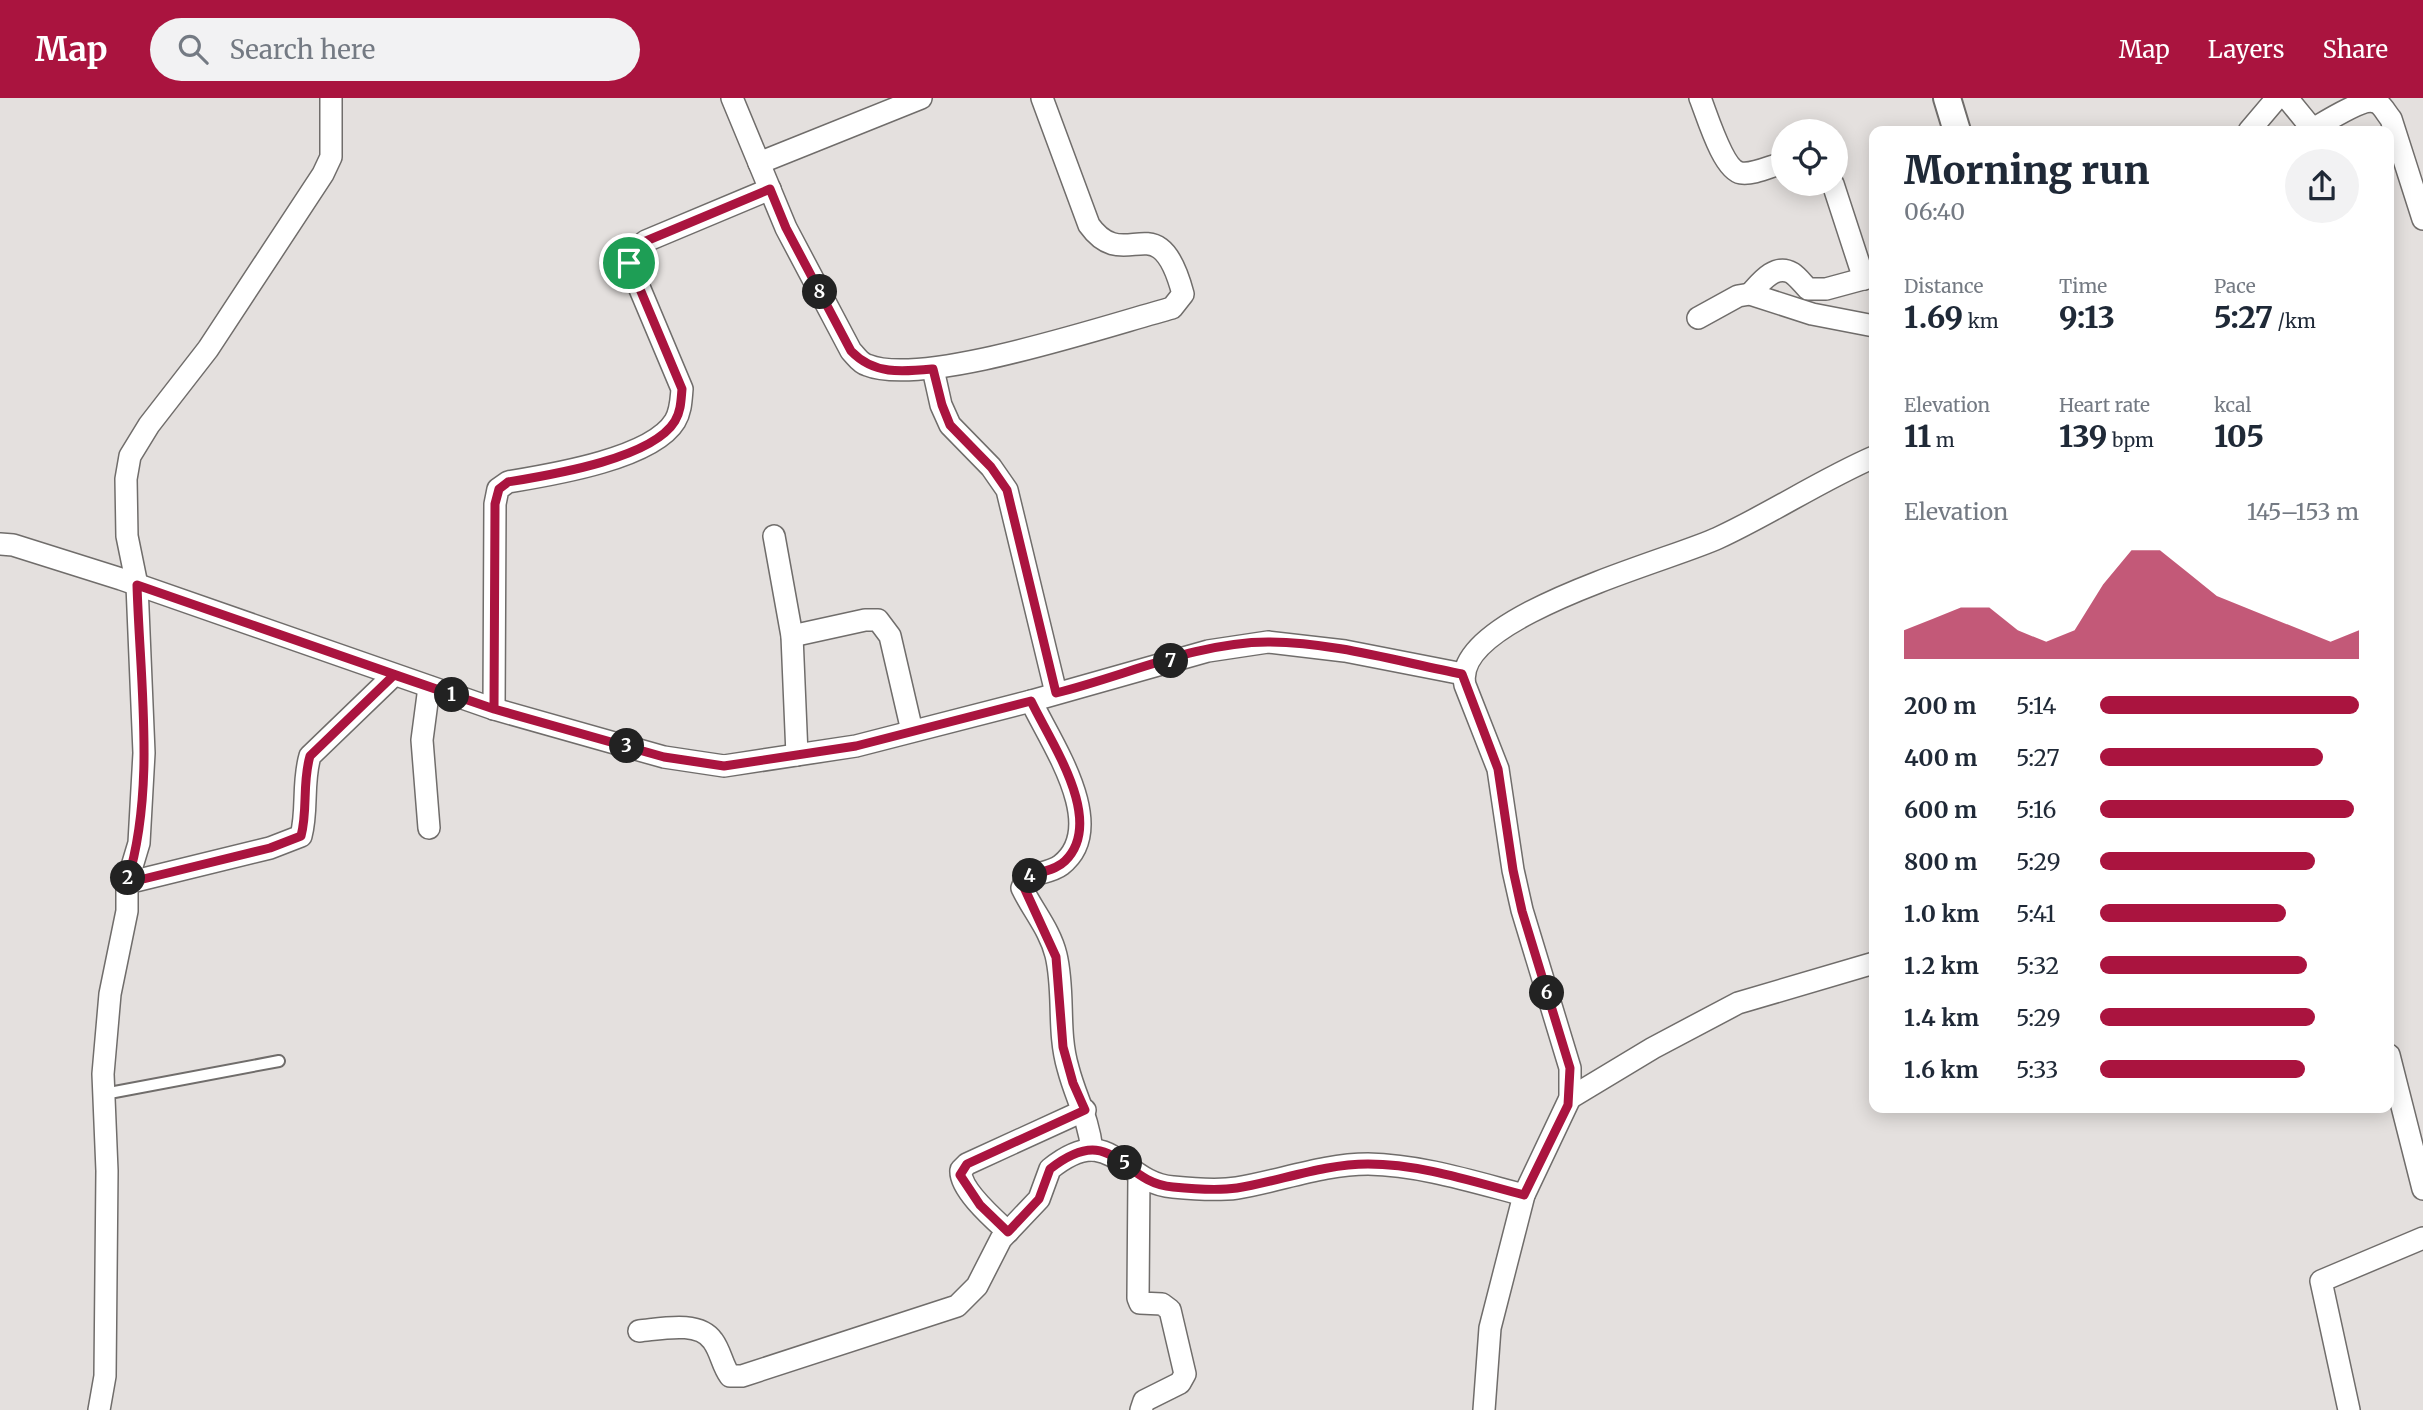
<!DOCTYPE html>
<meta charset="utf-8">
<style>
body{margin:0;font-family:Merriweather,serif;background:#f2f2f3;color:#1f2937;height:100vh;display:flex;flex-direction:column;font-size:26px;white-space:nowrap}
*{box-sizing:border-box;margin:0}
p{font-size:23px;color:#747a83}
.icon{flex:none;width:38px;height:38px;fill:none;stroke:currentColor;stroke-width:2;stroke-linecap:round;stroke-linejoin:round}
.map{position:relative;flex:1;overflow:hidden}
.details{position:absolute;left:1869px;top:28px;width:525px;height:987px;display:flex;flex-direction:column;background:#fff;border-radius:14px;box-shadow:0 4px 18px #0003}
.details>*{flex:none}
.controls{position:absolute;left:1771px;top:21px;display:grid;gap:14px}
.controls a{display:grid;place-items:center;width:77px;height:77px;border-radius:50%;background:#fff;box-shadow:0 4px 18px #0003;font-size:35px}
.pin{position:absolute;display:grid;place-items:center;width:60px;height:60px;color:#fff;margin:-30px;border:4px solid #fff;border-radius:50%;box-shadow:0 2px 7px #0007}
.km{position:absolute;width:35px;height:35px;margin:-18px;border-radius:50%;background:#222;color:#fff;font-size:19px;line-height:35px;text-align:center}
.round{display:grid;place-items:center;flex:none;width:74px;height:74px;border-radius:37px;background:#f2f2f3}
.overview{display:flex;align-items:center;justify-content:space-between;height:119px;padding:0 35px}
h1{font-size:38px;font-weight:800;line-height:52px}
.figures{display:grid;grid-template-columns:repeat(3,1fr);gap:10px;height:119px;padding:7px 35px}
.figures div{display:grid;align-content:center}
.figures b{font-size:30px;font-weight:800}
.figures small{font-size:19px;font-weight:400}
.figures p{font-size:19px}
.chart{height:196px;padding:14px 35px}
.chart p{display:flex;justify-content:space-between}
.chart svg{width:100%;height:126px;margin-top:7px;fill:#aa143f;opacity:.7}
ul{padding:0 35px;list-style:none;font-size:23px}
li{display:grid;grid-template-columns:112px 84px 1fr;align-items:center;height:52px}
li i{height:18px;border-radius:9px;background:#aa143f}
header{display:flex;align-items:center;gap:42px;box-sizing:border-box;height:98px;padding:0 35px;background:#aa143f;color:#fff}
header strong{font-size:33px}
nav{display:flex;gap:38px;margin-inline-start:auto;font-size:24px}
.search{width:490px;height:63px;background:#f2f2f3;display:flex;align-items:center;gap:18px;box-sizing:border-box;padding:0 24px;border-radius:38px;color:#747a83;font-size:26px}
.map>svg:first-child{display:block}
.lines{fill:none;stroke-linecap:round;stroke-linejoin:round}
.service-casing{stroke:#706d6b;stroke-width:14}
.minor-casing{stroke:#706d6b;stroke-width:24}
.tertiary-casing{stroke:#706d6b;stroke-width:30}
.service{stroke:#fff;stroke-width:10}
.minor{stroke:#fff;stroke-width:21}
.tertiary{stroke:#fff;stroke-width:26}
.route-casing{stroke:#fff;stroke-width:14}
.route{stroke:#aa143f;stroke-width:9}
</style>
<header>
<strong>Map</strong>
<div class="search"><svg class="icon" aria-label="search" viewBox="0 0 24 24"><circle cx="10" cy="10" r="6"/><path d="M15 15l6 6"/></svg>Search here</div>
<nav><a>Map</a><a>Layers</a><a>Share</a></nav>
</header>
<div class="map">
<svg width="2423" height="1312" viewBox="0 0 2423 1312">
<rect width="100%" height="100%" fill="#e4e0de"/>
<g class="lines">
<defs>
<polyline id="service" points="104,996 279,963"/>
<g id="minor">
<path d="M732,0L786,130L851,253C856,258 860,265 867,267C923,290 1108,227 1172,210L1183,196C1158,102 1126,179 1089,127L1042,0"/>
<path d="M1700,0C1707,17 1723,72 1741,75C1753,77 1771,68 1783,65"/>
<polyline points="2287,0 2314,33"/>
<path d="M2313,31C2325,24 2363,0 2375,4C2382,6 2386,15 2391,21L2423,121"/>
<polyline points="2249,33 2277,0"/>
<polyline points="759,65 921,0"/>
<polyline points="1833,86 1864,181"/>
<path d="M1750,196C1760,185 1775,165 1792,175C1798,179 1803,186 1808,191H1826L1874,178"/>
<polyline points="1698,220 1738,198 1750,196 1812,216 1874,228"/>
<polyline points="933,271 941,307 950,327 991,369 1007,392 1056,595"/>
<polyline points="774,438 792,538 797,657"/>
<polyline points="0,446 13,447 121,481 494,611 664,659 724,668 856,648 1031,603 1208,553 1268,544 1345,553 1463,576"/>
<polyline points="792,538 865,522 878,522 890,538 912,633"/>
<polyline points="429,589 422,642 429,730"/>
<path d="M1031,603C1051,645 1110,729 1061,767C1052,774 1037,775 1026,780L1022,790C1033,813 1050,832 1056,857C1065,894 1057,933 1068,970C1076,1001 1088,1018 1092,1052"/>
<path d="M494,611L495,406L498,391L508,384C550,377 652,361 675,323C681,313 681,302 682,291L629,165L634,152L646,143L770,91"/>
<path d="M127,785L270,750L301,738C308,712 302,685 310,658L394,577"/>
<polyline points="2389,957 2423,1091"/>
<polyline points="1570,1000 1653,950 1738,905 1874,865"/>
<polyline points="1139,1077 1138,1200 1140,1205 1162,1206 1170,1212 1185,1276 1180,1285 1144,1303 1141,1312"/>
<path d="M1008,1134C995,1122 959,1091 961,1072L967,1066L1085,1012"/>
<path d="M639,1233C661,1231 699,1222 713,1243C721,1254 722,1267 730,1278H742L957,1208L977,1188L1001,1141L1039,1101L1050,1071C1112,1021 1121,1085 1173,1089C1193,1091 1216,1093 1237,1090C1280,1083 1324,1066 1368,1066C1421,1067 1474,1084 1524,1097"/>
<polyline points="99,1312 105,1278 107,1073 103,976 110,896 127,813 127,785 139,745 144,655 137,487 127,438 126,381 130,358 149,327 208,251 323,76 331,59 331,0"/>
<path d="M1484,1312L1490,1230L1524,1097L1570,1000V970L1522,812L1513,772L1498,671L1465,587C1450,519 1669,463 1718,440C1772,415 1821,382 1874,359"/>
<polyline points="2349,1312 2321,1183 2423,1140"/>
</g>
<polyline id="tertiary" points="1947,0 1957,33"/>
</defs>
<!-- service casing -->
<use href="#service" class="service-casing"/>
<!-- minor casing -->
<use href="#minor" class="minor-casing"/>
<!-- tertiary casing -->
<use href="#tertiary" class="tertiary-casing"/>
<!-- service -->
<use href="#service" class="service"/>
<!-- minor -->
<use href="#minor" class="minor"/>
<!-- tertiary -->
<use href="#tertiary" class="tertiary"/>
</g>
<g class="lines">
<defs>
<path id="route" d="M629,165L682,291C681,302 681,313 675,323C652,361 550,377 508,384L499,391L495,406L494,611L137,487C140,586 156,690 127,785L270,750L301,738C308,712 302,685 310,658L394,577L494,611L664,659L724,668L856,648L1031,603C1051,645 1106,723 1065,763C1053,775 1034,772 1022,785L1056,859L1063,949L1073,985L1085,1012L967,1066L960,1077L980,1107L1008,1134L1039,1101L1050,1071C1114,1021 1120,1085 1173,1089C1193,1091 1216,1093 1237,1090C1280,1083 1324,1066 1368,1066C1421,1066 1474,1084 1524,1097L1568,1007L1570,970L1522,813L1513,772L1498,671L1462,576C1400,564 1333,544 1268,544C1197,544 1125,578 1056,595L1007,392L991,369L950,327L942,307L933,271C902,274 874,277 851,253L786,130L770,91L646,143L634,152L629,165"/>
</defs>
<!-- route casing -->
<use href="#route" class="route-casing"/>
<!-- route -->
<use href="#route" class="route"/>
</g>
</svg>
<div class="controls">
<a><svg class="icon" aria-label="locate" viewBox="0 0 24 24"><circle cx="12" cy="12" r="6"/><path d="M12 2v4M12 18v4M2 12h4M18 12h4"/></svg></a>
</div>
<div class="pin" style="left:629px;top:165px;background:#1e9e55"><svg class="icon" aria-label="arrive" viewBox="0 0 24 24"><path d="M6 21V4h12l-3 4 3 4H6"/></svg></div>
<b class="km" style="left:452px;top:597px">1</b>
<b class="km" style="left:128px;top:780px">2</b>
<b class="km" style="left:627px;top:648px">3</b>
<b class="km" style="left:1030px;top:778px">4</b>
<b class="km" style="left:1125px;top:1065px">5</b>
<b class="km" style="left:1547px;top:895px">6</b>
<b class="km" style="left:1171px;top:563px">7</b>
<b class="km" style="left:820px;top:194px">8</b>
<section class="details">
<div class="overview"><div><h1>Morning run</h1><p>06:40</p></div><a class="round"><svg class="icon" aria-label="share" viewBox="0 0 24 24"><path d="M12 15V3M7 8l5-5 5 5M5 13v7h14v-7"/></svg></a></div>
<div class="figures">
<div><p>Distance</p><b>1.69<small> km</small></b></div>
<div><p>Time</p><b>9:13</b></div>
<div><p>Pace</p><b>5:27<small> /km</small></b></div>
</div>
<div class="figures">
<div><p>Elevation</p><b>11<small> m</small></b></div>
<div><p>Heart rate</p><b>139<small> bpm</small></b></div>
<div><p>kcal</p><b>105</b></div>
</div>
<div class="chart"><p><span>Elevation</span>145–153 m</p>
<svg viewBox="0 0 160 44" preserveAspectRatio="none"><path d="M0 44V34L10 30L20 26L30 26L40 34L50 38L60 34L70 18L80 6L90 6L100 14L110 22L120 26L130 30L140 34L150 38L160 34V44z"/></svg>
</div>
<ul>
<li><b>200 m</b>5:14<i style="width:100%"></i></li>
<li><b>400 m</b>5:27<i style="width:86%"></i></li>
<li><b>600 m</b>5:16<i style="width:98%"></i></li>
<li><b>800 m</b>5:29<i style="width:83%"></i></li>
<li><b>1.0 km</b>5:41<i style="width:72%"></i></li>
<li><b>1.2 km</b>5:32<i style="width:80%"></i></li>
<li><b>1.4 km</b>5:29<i style="width:83%"></i></li>
<li><b>1.6 km</b>5:33<i style="width:79%"></i></li>
</ul>
</section>
</div>
